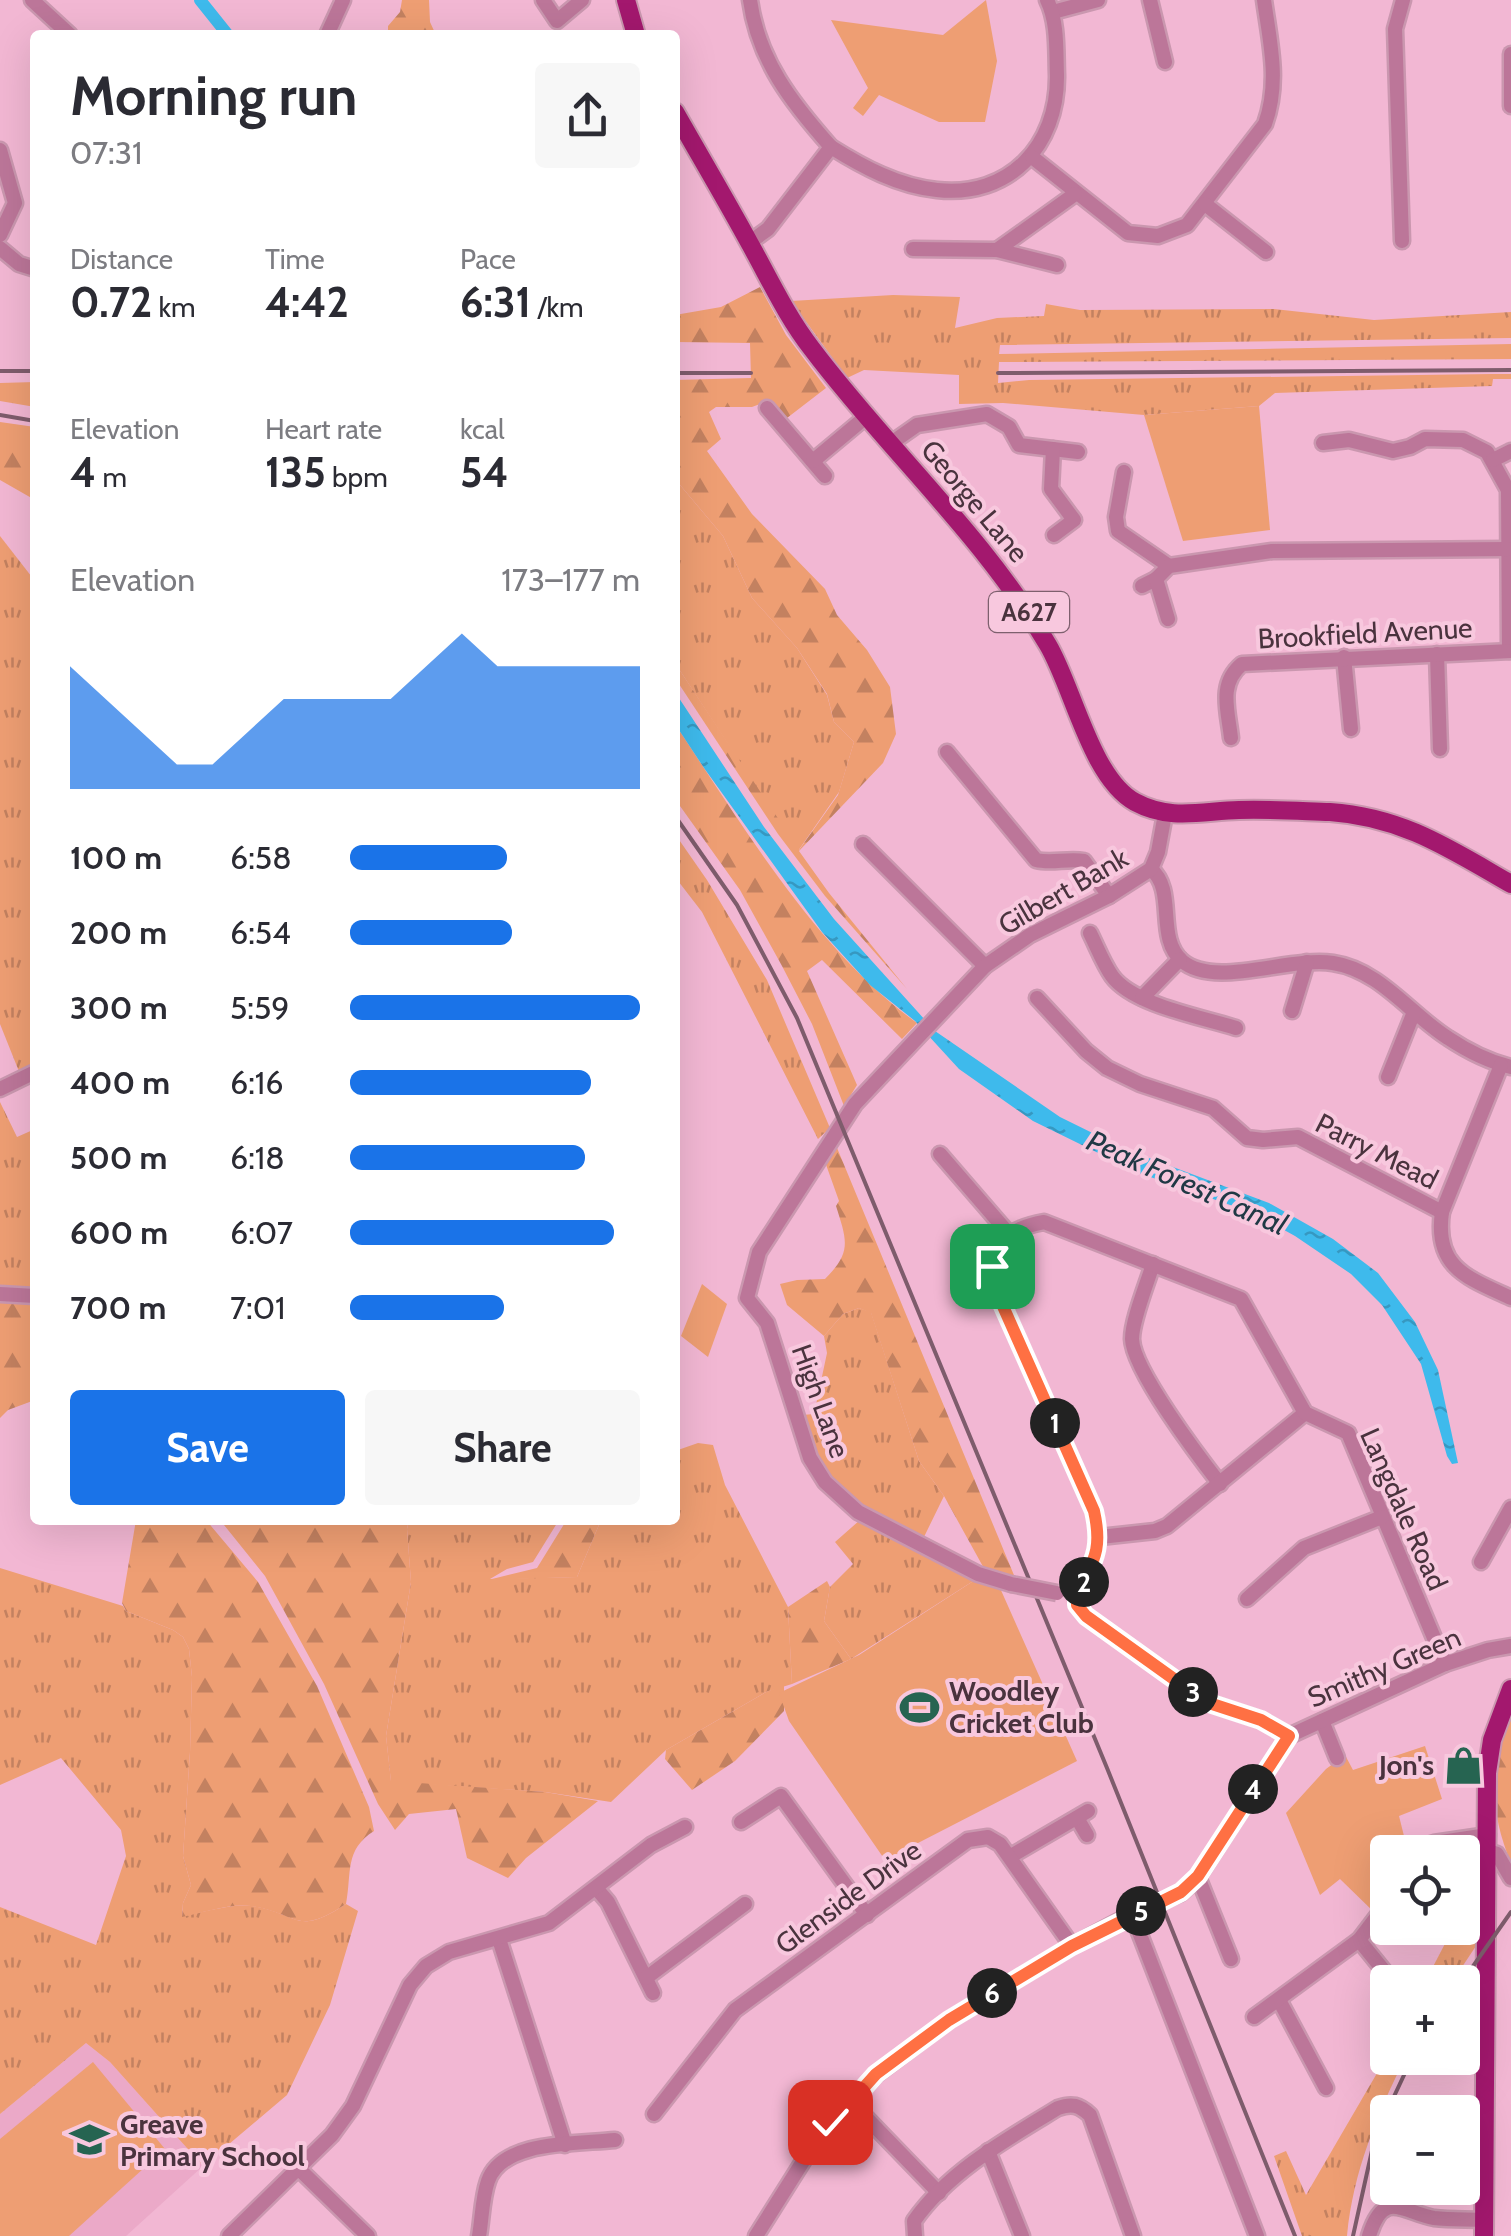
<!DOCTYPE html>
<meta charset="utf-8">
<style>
body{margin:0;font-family:Cabin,sans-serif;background:#f7f7f7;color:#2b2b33;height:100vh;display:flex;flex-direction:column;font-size:38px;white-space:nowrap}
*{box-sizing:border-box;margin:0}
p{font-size:32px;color:#7c7c81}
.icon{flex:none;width:55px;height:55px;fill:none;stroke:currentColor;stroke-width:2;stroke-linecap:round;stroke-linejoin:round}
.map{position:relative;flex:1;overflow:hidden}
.panel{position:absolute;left:30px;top:30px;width:650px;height:1495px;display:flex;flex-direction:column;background:#fff;border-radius:10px;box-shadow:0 10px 40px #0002}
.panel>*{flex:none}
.controls{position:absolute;left:1370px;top:1835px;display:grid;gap:20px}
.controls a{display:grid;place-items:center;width:110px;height:110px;border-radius:10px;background:#fff;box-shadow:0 10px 40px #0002;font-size:50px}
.pin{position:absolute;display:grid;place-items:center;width:85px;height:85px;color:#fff;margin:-42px;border-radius:20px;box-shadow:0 5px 15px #0006}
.km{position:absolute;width:50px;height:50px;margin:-25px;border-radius:50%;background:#222;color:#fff;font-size:28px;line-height:50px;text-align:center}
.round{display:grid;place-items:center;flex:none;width:105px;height:105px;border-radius:10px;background:#f7f7f7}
.head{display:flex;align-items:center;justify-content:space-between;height:170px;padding:0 40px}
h1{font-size:55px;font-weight:800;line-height:75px}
.stats{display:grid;grid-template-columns:repeat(3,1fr);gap:15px;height:170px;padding:10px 40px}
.stats div{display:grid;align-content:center}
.stats b{font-size:42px;font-weight:800}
.stats small{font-size:28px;font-weight:400}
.stats p{font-size:28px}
.chart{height:280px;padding:20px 40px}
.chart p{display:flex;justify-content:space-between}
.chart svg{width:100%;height:180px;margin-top:10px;fill:#1a73e8;opacity:.7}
.button{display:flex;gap:20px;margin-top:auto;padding:20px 40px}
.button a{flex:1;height:115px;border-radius:10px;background:#1a73e8;color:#fff;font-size:40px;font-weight:800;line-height:115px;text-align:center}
.button a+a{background:#f7f7f7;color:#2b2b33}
ul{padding:0 40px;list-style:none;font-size:32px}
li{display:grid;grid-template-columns:160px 120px 1fr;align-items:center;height:75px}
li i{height:25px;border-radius:12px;background:#1a73e8}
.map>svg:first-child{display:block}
.built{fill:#eba9c8}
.grass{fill:url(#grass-tufts)}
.forest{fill:url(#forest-firs)}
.park{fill:#ee9e73}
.water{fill:url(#water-ripples)}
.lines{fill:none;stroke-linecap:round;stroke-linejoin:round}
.canal{stroke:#3ebaec;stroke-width:12}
.minor-casing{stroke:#ca97af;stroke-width:19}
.major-casing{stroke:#ca97af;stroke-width:22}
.minor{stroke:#bc7699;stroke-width:14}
.major{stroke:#a3186e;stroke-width:18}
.rail{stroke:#7e5c6c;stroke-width:4}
.minor-bridge-casing{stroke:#ca97af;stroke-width:19;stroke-linecap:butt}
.minor-bridge{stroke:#bc7699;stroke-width:14}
.route-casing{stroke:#fff;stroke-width:20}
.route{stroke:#ff7043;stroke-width:12}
.labels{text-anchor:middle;stroke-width:8;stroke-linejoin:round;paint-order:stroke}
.shield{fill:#f8c8de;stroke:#7e606e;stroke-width:2.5}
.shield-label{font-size:25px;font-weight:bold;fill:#4a333e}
.street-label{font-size:28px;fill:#4a333e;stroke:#f8c8de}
.poi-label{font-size:28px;font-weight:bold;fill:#4a333e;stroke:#f8c8de;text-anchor:start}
.water-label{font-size:30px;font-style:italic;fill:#203945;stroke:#f8c8de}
</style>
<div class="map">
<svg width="1511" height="2236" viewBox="0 0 1511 2236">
<defs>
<pattern id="grass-tufts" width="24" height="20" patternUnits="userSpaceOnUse" patternTransform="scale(2.5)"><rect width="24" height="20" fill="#ee9e73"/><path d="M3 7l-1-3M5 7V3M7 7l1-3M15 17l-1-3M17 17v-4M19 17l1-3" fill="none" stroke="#c38160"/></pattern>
<pattern id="forest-firs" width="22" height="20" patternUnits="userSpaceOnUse" patternTransform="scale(2.5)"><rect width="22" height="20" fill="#ee9e73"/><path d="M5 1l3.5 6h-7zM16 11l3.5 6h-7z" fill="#c38160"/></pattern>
<pattern id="water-ripples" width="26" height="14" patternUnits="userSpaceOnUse" patternTransform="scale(2.5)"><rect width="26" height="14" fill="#3ebaec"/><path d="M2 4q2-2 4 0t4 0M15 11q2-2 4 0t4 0" fill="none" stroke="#3698c1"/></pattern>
</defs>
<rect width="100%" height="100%" fill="#f2b7d3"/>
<!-- built -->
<polygon class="built" points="86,2043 110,2062 203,2166 126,2236 0,2236 0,2114"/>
<!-- grass -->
<g class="grass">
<polygon points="893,295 960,297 955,328 997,318 1044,316 1046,304 1080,310 1274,309 1374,320 1511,312 1511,338 1000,345 999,354 1511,344 1511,359 999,362 998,383 1029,380 1492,374 1511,374 1511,379 1493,379 1492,386 1275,393 1259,406 1144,415 1003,403 959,404 959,375 864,370 847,378 791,301"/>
<polygon points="675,479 723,536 752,598 797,648 827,695 834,722 854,742 839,792 798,851 675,663"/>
<polygon points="0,536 35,581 35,1063 20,1074 0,1024"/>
<polygon points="675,834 707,880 767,980 830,1128 818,1139 702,912 675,877"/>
<polygon points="0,1102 17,1137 35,1129 35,1291 0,1289"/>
<path d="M859,1308L871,1312L919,1461L944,1496L923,1539C853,1503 826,1494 802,1415L814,1414L827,1353L824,1336L843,1314Z"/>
<polygon points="698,1443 713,1445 725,1485 788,1607 792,1684 766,1692 666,1750 611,1802 545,1792 391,1782 386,1736 411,1582 407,1529 409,1520 559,1520 533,1562 507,1569 490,1579 577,1577 601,1520 675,1520 675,1451"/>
<polygon points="860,1520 978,1578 851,1659 824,1621 830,1587 853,1564 835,1542"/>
<path d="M0,1568L123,1606L126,1611L173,1630L183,1637L189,1649L192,1677L190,1752L183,1856L191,1885L183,1903L182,1916C202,1913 231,1903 252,1906C301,1914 295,1937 346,1904L358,1911L330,2005L287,2095L203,2166L110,2062L86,2043L0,2114V1907L96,1945L126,1856L121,1830L61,1758L0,1785Z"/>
<polygon points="1449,1936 1477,1936 1478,1943 1452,1982 1425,1982"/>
<path d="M1387,2056L1405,2058C1377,2115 1353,2172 1347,2236H1302L1274,2156L1286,2151L1306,2195Z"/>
</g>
<!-- forest -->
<g class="forest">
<polygon points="402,0 429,0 430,22 436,35 388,35 388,26 400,12"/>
<polygon points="760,287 786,335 826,388 787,418 768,401 752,407 716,407 709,412 721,439 707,451 752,514 825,589 837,615 867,650 890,687 896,734 883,763 799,851 829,893 907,989 825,896 778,834 675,678 675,663 799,850 838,795 854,742 834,722 827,694 797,648 752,598 723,536 675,479 675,380 751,378 750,343 675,342 675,315 721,307"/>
<polygon points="35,382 35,407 0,401 0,383"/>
<polygon points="0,422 35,427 35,500 0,480"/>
<path d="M675,724C742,825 818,952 917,1023L902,1039L822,960L807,971L857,1085L844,1106L812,1024L782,966L740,890L675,799Z"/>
<path d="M835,1143L1016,1580L986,1572L944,1496L919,1461L871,1313L859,1308L843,1314L824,1336L787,1305L780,1284L797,1280L825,1279C852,1252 847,1241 836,1206L839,1201L824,1159Z"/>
<polygon points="0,1299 35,1300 35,1400 8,1410 0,1418"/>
<path d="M136,1520H206L258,1582L317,1686L369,1807L374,1831C344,1850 352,1873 346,1904C295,1937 301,1914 251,1906C231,1903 202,1913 182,1917L183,1903L191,1885L183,1856L190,1752L192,1677L189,1649L183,1637L173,1630L126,1611L122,1603Z"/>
<polygon points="220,1520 409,1520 407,1529 411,1582 386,1736 391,1781 545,1792 598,1801 526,1858 508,1878 467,1858 456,1809 409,1814 395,1830 378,1804 324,1684 265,1576"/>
<polygon points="601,1520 577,1577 488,1580 537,1568 566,1521"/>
<polygon points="827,1581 830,1587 824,1621 851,1659 792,1684 788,1607"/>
<polygon points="784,1685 784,1711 735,1761 692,1790 665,1759 666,1750 766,1692"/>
<path d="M1511,1716V1863C1491,1816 1486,1762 1511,1716Z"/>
</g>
<!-- park -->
<g class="park">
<polygon points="986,0 997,61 985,122 939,122 879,95 863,116 853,108 868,88 831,20 943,35"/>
<polygon points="1259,406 1270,530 1183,541 1144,415"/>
<polygon points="702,1284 727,1304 708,1357 681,1336"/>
<polygon points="978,1578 1000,1588 1077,1761 885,1860 789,1721 779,1693 859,1655"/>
<polygon points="1425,1746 1442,1799 1399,1816 1407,1848 1400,1852 1388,1852 1387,1886 1377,1915 1340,1879 1320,1895 1286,1813 1326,1769 1345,1755 1353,1770"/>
<polygon points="93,2062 165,2149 69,2236 0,2236 0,2139"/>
</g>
<!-- water -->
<polygon class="water" points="675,692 764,827 834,919 935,1031 1060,1117 1125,1149 1269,1203 1333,1239 1378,1273 1415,1322 1438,1370 1458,1463 1452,1464 1447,1456 1421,1364 1382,1305 1351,1274 1295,1236 1253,1213 1139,1173 1033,1121 959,1069 915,1021 870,985 822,932 704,768 675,724"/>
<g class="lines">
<!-- canal -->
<polyline class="canal" points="200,0 228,35"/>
<defs>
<g id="minor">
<polyline points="32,0 70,35"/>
<polyline points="543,0 557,21 582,0"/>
<polyline points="1150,0 1165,62"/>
<polyline points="1053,12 1098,0"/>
<polyline points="327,35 343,0"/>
<polyline points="1511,54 1511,106"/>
<path d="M831,147C863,167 898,186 937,190C1009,198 1058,146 1057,75C1056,51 1058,22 1047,0"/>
<polyline points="0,150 15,203 0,235"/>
<path d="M1032,157L1128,233L1158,236L1187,225L1265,124C1280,82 1270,43 1264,0"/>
<polyline points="1205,204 1266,252"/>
<polyline points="1402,241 1395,29 1403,0"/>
<path d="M749,243L768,229L831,147C792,103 758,60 750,0"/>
<polyline points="0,248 19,264 35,269"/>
<polyline points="913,249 997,250 1057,265"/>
<polyline points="997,250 1075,194"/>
<polyline points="767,408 825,476"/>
<polyline points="1323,443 1349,440 1393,451 1410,447 1425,439 1463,440 1487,452 1508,490 1509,651"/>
<polyline points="890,444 917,425 987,414 1009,427 1019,445 1078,452"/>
<polyline points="1053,449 1051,489 1074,520 1054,535"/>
<polyline points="1493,460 1511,451"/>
<polyline points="813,461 867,416"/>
<polyline points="1124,472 1116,517 1118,531 1169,566"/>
<polyline points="1142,586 1156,579"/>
<polyline points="1168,619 1156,579 1169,566 1272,551 1508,549"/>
<polyline points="1437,654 1440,749"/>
<polyline points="1344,657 1351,729"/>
<path d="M1231,738C1228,710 1218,684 1242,664L1511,651"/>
<path d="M947,752L1036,860C1052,864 1067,858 1084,861L1109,896"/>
<polyline points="863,844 985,966"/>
<path d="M1151,869C1177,891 1155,937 1182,961C1215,989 1290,956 1333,963C1380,970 1410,1014 1448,1038C1466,1050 1490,1062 1511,1067"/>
<path d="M1090,933C1097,947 1103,963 1112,976C1133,1005 1202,1017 1236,1028"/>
<polyline points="1037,998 1086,1051 1107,1068 1140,1084 1213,1108 1247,1138 1263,1140 1298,1137 1442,1212"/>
<polyline points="1142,998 1180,959"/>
<polyline points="1292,1011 1307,962"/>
<path d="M1501,1065L1442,1212C1434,1268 1468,1278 1511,1298"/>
<polyline points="1388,1077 1414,1012"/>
<polyline points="0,1089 35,1072"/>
<polyline points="940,1154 1009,1234"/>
<path d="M1153,1264C1147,1284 1132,1320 1132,1339C1133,1370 1199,1457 1220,1484"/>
<polyline points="0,1294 35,1296"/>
<polyline points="1100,1537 1155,1531 1167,1526 1305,1413"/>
<polyline points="1481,1562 1511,1508"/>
<polyline points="1011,1584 978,1574 858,1512 825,1482 810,1458 767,1323 747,1298 759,1252 855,1104 985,966 1030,935 1109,896 1151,869 1158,852 1165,814"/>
<path d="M1077,1597C1093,1561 1103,1551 1094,1511L994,1286C989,1245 1005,1229 1044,1222L1241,1299L1305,1413L1348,1433L1445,1664"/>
<polyline points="1077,1597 1077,1605 1086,1616 1206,1702 1261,1720 1289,1736"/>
<polyline points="1247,1599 1304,1548 1382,1517"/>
<polyline points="1322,1721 1337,1758"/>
<polyline points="1077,1818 1087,1835"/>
<polyline points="741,1822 781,1796 867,1915"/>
<polyline points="1488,1851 1497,1854 1511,1878"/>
<polyline points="1404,1852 1434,1843 1488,1835"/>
<polyline points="1011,1856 1088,1811"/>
<polyline points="1198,1877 1231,1959"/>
<polyline points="596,1888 608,1902 653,1993"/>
<polyline points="1181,1893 1198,1877 1289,1736 1445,1664 1488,1650 1511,1646"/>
<polyline points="499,1939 565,2145"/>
<polyline points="1359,1940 1393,1982"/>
<polyline points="646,1978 745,1904"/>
<polyline points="1279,2000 1326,2088"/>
<polyline points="1254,2017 1359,1940 1388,1902"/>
<polyline points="855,2106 939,2193"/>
<polyline points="654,2114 735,2010 968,1840 988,1837 1000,1844 1072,1946"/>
<polyline points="988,2151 1022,2236"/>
<polyline points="299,2169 368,2236"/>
<polyline points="229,2236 332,2135 353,2106 410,1985 426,1966 449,1952 549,1923 651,1845 685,1827"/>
<path d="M479,2236C482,2219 482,2198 488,2181C502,2140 577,2144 615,2140"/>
<polyline points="756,2236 819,2136 830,2122 855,2106 859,2093 876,2075 949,2020 1072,1946 1132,1914 1257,2236"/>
<path d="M915,2236L914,2221C949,2171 1007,2139 1058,2108C1072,2103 1079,2105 1090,2115L1133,2236"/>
<path d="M1369,2236C1384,2187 1404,2213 1434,2218C1451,2220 1468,2219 1485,2220"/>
</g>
<g id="major">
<polyline points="626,0 636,35"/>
<path d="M675,112C700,156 726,200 750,244C770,280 787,317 812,349C888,450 984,536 1048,645C1073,687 1091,778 1135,802C1170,821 1202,811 1239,810C1269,809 1300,811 1330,812C1403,817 1450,849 1511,884"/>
<polyline points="1484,2236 1487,1773 1492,1740 1511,1689"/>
</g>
</defs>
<!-- minor casing -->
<use href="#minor" class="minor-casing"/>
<!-- major casing -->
<use href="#major" class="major-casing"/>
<!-- minor -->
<use href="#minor" class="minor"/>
<!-- major -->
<use href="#major" class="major"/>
<!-- rail -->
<g class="rail">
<polyline points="0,371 35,371"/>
<polyline points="675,373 751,373"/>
<polyline points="998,373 1511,370"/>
<polyline points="0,415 35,421"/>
<polyline points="675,816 737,905 797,1018 1107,1768 1295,2236"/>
<polyline points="1462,1982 1511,1912"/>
<polyline points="1353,2236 1375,2137 1412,2058"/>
</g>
<defs>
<g id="minor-bridge">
<polyline points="1011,1584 1057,1593"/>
<polyline points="1132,1914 1181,1893"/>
</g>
</defs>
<!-- minor-bridge casing -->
<use href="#minor-bridge" class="minor-bridge-casing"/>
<!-- minor-bridge -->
<use href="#minor-bridge" class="minor-bridge"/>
</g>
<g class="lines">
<defs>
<path id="route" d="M830,2122L855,2106L859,2093L876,2074L949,2020L1072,1946L1181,1892L1198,1876L1289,1736L1261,1720L1206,1702L1086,1616L1077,1605V1597C1093,1561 1103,1551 1094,1511L994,1286L992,1266"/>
</defs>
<!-- route casing -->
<use href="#route" class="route-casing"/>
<!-- route -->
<use href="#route" class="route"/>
</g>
<!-- icons -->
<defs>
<symbol id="stadium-bare" viewBox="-9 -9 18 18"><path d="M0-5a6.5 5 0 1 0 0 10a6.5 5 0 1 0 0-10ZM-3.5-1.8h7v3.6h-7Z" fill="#266451" stroke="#f8c8de" stroke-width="2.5" paint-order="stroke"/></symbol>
<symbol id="shop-bare" viewBox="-9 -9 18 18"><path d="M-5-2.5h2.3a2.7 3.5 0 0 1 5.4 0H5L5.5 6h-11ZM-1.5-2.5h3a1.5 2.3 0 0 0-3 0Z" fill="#266451" stroke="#f8c8de" stroke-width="2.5" paint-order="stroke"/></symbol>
<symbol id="school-bare" viewBox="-9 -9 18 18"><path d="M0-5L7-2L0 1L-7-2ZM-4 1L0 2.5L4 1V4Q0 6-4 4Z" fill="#266451" stroke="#f8c8de" stroke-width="2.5" paint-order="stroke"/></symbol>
</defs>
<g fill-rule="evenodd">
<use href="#stadium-bare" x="892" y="1680" width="55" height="55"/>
<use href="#shop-bare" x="1436" y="1738" width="55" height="55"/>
<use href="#school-bare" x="62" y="2112" width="55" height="55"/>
</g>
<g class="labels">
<!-- shield labels -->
<rect class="shield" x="989" y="592" width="80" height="40" rx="8"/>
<g class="shield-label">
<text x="1029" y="621">A627</text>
</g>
<!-- street labels -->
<g class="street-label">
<text transform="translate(975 501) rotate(50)" y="10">George Lane</text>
<text transform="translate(1365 633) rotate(-3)" y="10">Brookfield Avenue</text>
<text transform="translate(1063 891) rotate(-30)" y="10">Gilbert Bank</text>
<text transform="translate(1377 1151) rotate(27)" y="10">Parry Mead</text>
<text transform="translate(821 1401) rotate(70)" y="10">High Lane</text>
<text transform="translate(1404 1509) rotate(66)" y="10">Langdale Road</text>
<text transform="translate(1384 1667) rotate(-23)" y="10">Smithy Green</text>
<text transform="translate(848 1897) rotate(-36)" y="10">Glenside Drive</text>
</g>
<!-- poi labels -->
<g class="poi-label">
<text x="949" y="1701">Woodley<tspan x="949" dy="32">Cricket Club</tspan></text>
<text x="1434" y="1775" text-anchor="end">Jon's</text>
<text x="120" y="2134">Greave<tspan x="120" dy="32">Primary School</tspan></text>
</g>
<!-- water labels -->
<g class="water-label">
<text transform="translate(1187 1183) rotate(24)" y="10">Peak Forest Canal</text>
</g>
</g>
</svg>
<div class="controls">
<a><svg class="icon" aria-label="locate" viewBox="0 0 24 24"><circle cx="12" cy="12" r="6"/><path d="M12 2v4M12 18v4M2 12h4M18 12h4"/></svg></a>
<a>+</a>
<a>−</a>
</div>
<div class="pin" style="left:992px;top:1266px;background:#1e9e55"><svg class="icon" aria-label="arrive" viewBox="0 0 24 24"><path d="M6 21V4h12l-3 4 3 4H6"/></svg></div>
<div class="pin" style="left:830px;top:2122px;background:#d93025"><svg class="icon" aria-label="check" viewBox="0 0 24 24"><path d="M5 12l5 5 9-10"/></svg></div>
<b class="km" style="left:1055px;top:1423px">1</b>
<b class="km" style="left:1084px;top:1582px">2</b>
<b class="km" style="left:1193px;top:1692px">3</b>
<b class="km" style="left:1253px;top:1789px">4</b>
<b class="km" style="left:1141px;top:1911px">5</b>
<b class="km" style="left:992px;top:1993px">6</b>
<section class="panel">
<div class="head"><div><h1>Morning run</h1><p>07:31</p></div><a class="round"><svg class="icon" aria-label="share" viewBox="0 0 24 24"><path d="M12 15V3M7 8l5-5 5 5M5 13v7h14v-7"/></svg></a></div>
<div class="stats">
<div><p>Distance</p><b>0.72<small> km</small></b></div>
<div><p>Time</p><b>4:42</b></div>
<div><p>Pace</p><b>6:31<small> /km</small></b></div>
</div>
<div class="stats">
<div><p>Elevation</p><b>4<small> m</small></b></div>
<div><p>Heart rate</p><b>135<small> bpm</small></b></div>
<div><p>kcal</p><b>54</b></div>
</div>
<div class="chart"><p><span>Elevation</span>173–177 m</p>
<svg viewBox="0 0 160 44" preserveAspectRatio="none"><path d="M0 44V14L10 22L20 30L30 38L40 38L50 30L60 22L70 22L80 22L90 22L100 14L110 6L120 14L130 14L140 14L150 14L160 14V44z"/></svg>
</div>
<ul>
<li><b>100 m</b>6:58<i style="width:54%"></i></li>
<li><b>200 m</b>6:54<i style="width:56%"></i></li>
<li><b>300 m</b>5:59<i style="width:100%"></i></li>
<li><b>400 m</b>6:16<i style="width:83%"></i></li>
<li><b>500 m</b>6:18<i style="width:81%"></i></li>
<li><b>600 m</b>6:07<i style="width:91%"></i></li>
<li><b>700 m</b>7:01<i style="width:53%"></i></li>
</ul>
<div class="button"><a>Save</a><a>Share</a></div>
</section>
</div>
